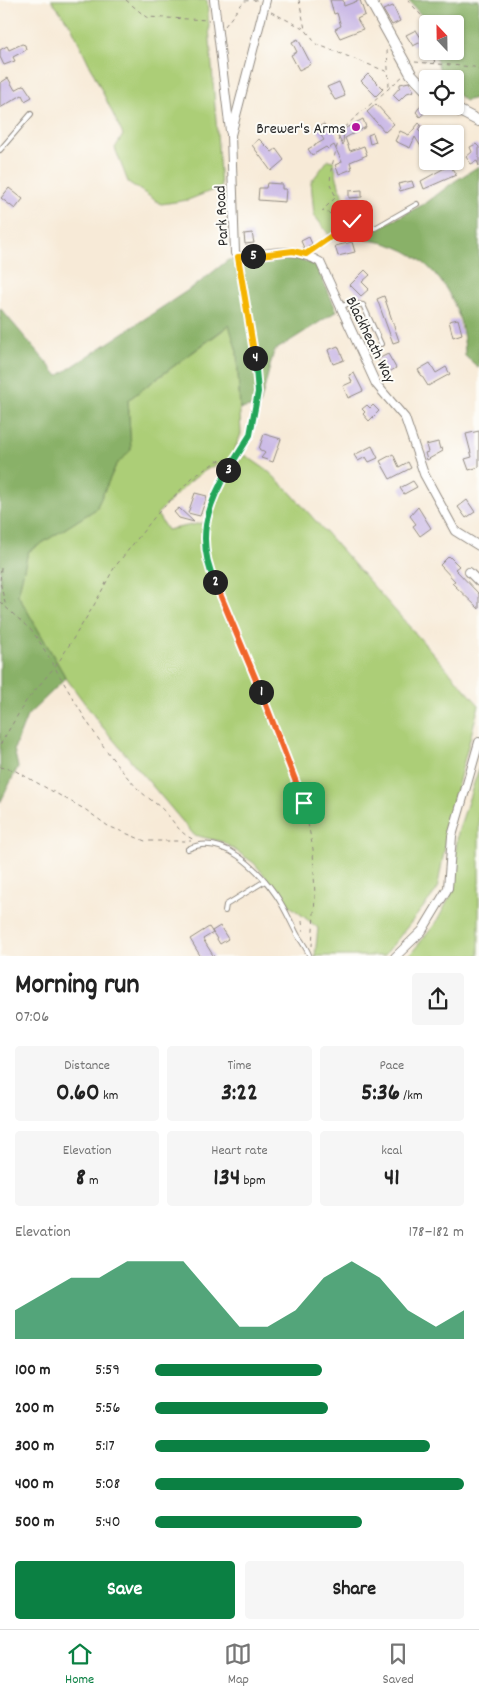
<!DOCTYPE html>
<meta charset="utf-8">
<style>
body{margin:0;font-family:Dekko,sans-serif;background:#f6f6f6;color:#222;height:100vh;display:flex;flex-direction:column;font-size:19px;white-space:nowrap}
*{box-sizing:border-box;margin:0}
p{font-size:16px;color:#767676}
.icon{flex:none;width:28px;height:28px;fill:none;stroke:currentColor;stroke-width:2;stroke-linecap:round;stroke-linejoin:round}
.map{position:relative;height:956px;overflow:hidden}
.drawer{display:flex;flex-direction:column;background:#fff;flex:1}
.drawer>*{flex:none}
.needle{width:32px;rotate:338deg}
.controls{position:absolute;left:419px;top:15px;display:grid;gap:10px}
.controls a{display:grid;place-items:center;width:45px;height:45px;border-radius:5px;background:#fff;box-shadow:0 1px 4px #0004;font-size:25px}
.pin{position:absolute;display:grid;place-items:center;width:42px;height:42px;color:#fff;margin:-21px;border-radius:10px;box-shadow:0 2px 8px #0006}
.km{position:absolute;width:25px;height:25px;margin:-12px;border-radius:50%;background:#222;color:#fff;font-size:14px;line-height:25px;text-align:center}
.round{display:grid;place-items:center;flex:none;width:52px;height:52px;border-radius:5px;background:#f6f6f6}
.overview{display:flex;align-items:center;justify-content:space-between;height:85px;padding:0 15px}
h1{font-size:28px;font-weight:800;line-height:38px}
.metrics{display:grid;grid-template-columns:repeat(3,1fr);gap:8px;height:85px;padding:5px 15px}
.metrics div{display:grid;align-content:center;border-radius:5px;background:#f6f6f6;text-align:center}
.metrics b{font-size:25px;font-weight:800}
.metrics small{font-size:14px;font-weight:400}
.metrics p{font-size:14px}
.chart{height:140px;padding:10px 15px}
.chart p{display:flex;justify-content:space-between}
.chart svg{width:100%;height:90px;margin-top:5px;fill:#0b8043;opacity:.7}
.button{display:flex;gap:10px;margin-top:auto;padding:10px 15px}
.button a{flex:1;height:58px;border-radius:5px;background:#0b8043;color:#fff;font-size:20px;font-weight:800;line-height:58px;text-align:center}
.button a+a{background:#f6f6f6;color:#222}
ul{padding:0 15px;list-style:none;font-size:16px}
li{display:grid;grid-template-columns:80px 60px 1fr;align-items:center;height:38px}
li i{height:12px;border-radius:6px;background:#0b8043}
.menu{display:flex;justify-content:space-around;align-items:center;height:70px;border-top:1px solid #e0e0e0;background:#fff;font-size:14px;color:#767676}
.menu a{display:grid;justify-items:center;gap:2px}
.menu .selected{color:#0b8043}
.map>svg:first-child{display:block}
.green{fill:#acce77;stroke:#6c7c51}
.forest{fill:#89b168;stroke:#5a6e4a}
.building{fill:#cbbae6}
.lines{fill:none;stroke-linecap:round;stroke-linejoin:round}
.service-casing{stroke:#918a81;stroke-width:6}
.minor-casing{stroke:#918a81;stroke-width:10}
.secondary-casing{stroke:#918a81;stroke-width:12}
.path{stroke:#918a81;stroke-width:1;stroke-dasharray:4 4;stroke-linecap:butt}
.service{stroke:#fff;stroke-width:4}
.minor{stroke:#fff;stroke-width:8}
.secondary{stroke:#fff;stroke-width:10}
.split-1-casing{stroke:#fff;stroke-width:10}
.split-2-casing{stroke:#fff;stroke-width:10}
.split-3-casing{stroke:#fff;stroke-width:10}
.split-4-casing{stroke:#fff;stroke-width:10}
.split-5-casing{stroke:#fff;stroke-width:10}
.split-6-casing{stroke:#fff;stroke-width:10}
.split-1{stroke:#f0652b;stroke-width:6}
.split-2{stroke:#f0652b;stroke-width:6}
.split-3{stroke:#22a559;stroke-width:6}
.split-4{stroke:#22a559;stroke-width:6}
.split-5{stroke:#f5b400;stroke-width:6}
.split-6{stroke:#f5b400;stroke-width:6}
.poi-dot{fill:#b5179e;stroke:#fdfcf7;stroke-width:2}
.labels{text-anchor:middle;stroke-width:4;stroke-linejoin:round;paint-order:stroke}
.poi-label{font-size:16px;fill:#2b2b2b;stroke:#fdfcf7;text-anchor:end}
.street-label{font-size:16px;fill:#2b2b2b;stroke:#fdfcf7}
</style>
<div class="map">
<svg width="479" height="957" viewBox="0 0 479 957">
<rect width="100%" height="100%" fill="#fdfcf7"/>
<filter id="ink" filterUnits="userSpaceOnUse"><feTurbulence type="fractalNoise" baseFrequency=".02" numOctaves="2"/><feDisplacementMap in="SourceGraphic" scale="10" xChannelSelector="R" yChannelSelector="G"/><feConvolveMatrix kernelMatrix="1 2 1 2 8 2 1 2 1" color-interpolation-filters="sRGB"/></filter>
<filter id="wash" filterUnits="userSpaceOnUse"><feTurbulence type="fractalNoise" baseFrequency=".0096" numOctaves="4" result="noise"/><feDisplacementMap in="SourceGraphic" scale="20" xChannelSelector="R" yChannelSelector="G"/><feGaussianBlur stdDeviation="1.12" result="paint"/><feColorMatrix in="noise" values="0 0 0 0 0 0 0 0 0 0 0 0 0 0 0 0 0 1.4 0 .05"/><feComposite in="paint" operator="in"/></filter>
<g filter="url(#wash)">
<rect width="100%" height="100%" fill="#f7ead7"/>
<!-- green -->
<g class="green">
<polygon points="51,0 207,0 221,187 188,200 161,204 128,182 115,148 123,135 71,26"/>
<path d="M328,160L334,161C337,186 345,204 358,226L330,236L314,215L311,182Z"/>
<path d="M230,325L237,352L241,434L230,461C201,465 178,494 157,514L167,530L207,522C216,499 225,470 245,455L268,471L290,492L479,705L453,803L437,890L384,956H315L318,928L289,905L254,863L223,842L194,835L100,724L66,678L18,595L28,552L96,509L116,465L131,450L128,400Z"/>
<polygon points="479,768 479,956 408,957 436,923 451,895 458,832"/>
</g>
<!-- forest -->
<g class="forest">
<polygon points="408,0 479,0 479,97 465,101 455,92 455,79 443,79 433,51 455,51 455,24 428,24 427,28 426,21"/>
<path d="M479,166V368L465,356C465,307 437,258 388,244C370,239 349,238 330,236L358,226L376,229L426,203L455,181Z"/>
<polygon points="291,257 315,264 337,311 274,351 260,405 240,409 237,352 229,325 128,400 131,450 116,465 96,509 28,552 18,595 66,678 27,716 14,749 18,767 0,803 0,308 58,376 199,283 228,260"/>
</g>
<g id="blocks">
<!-- building -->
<g class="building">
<polygon points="330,0 343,0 344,6 360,0 365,15 357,19 363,29 340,38 335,29 341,26 337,13 334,14"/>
<polygon points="393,6 400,21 392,25 383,10"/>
<polygon points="416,30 423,41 413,46 406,35"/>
<polygon points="298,39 311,64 299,70 291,55 297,52 292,42"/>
<polygon points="22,44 25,45 26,50 13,57 15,61 4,65 0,57 0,50 7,46 9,50"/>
<polygon points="368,74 383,89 376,96 361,81"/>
<polygon points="8,78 15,90 24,85 32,97 25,101 22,95 0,108 0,83"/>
<polygon points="339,82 345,96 335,100 327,87"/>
<polygon points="409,82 414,91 407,93 399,101 393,95 400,87 400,84"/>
<polygon points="424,101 428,106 431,107 420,117 416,112"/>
<polygon points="376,104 394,124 385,132 367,112"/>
<polygon points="363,119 366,127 345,138 350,151 364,146 367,155 350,162 352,169 339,174 335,165 342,162 334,145 328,149 326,147 312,155 308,149 324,140 316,128 324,124 328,130 332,127 343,145 344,129"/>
<polygon points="419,123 421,125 418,130 428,139 428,158 415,137 410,148 395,141 400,131 409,135"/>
<polygon points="373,133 376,142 370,144 368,135"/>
<polygon points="259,139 272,152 276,149 284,160 271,171 252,145"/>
<polygon points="476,144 479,147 479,166 477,161 471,164 466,157 472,152 470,147"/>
<polygon points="450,165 456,175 424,189 421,181"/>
<polygon points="412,181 414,187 400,191 398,184"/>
<polygon points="267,183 282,184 282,189 286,189 285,202 258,200 259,188 266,188"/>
<polygon points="9,188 23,199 15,209 1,198"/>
<polygon points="362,190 362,197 349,198 349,191"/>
<polygon points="252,233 254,243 245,244 244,234"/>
<polygon points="309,237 312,244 304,248 301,241"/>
<polygon points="352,242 355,252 338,256 335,246"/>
<polygon points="365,270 370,275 362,282 369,289 361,296 350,285"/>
<polygon points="384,296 399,341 393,343 377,299"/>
<polygon points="458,319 462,334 453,337 449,321"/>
<polygon points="338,346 344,360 333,364 328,350"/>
<polygon points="388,354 396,368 386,374 378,359"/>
<polygon points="430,363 436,373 446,367 450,374 428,386 418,370"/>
<polygon points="354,373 363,391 348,398 343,386 352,382 349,375"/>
<polygon points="367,405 370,408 373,405 379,411 369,421 363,414 365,412 362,409"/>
<polygon points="479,431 479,467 469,470 465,459 472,457 466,434"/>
<polygon points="264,434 281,439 273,462 261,458 265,453 259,449"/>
<polygon points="438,442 440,449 442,448 443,451 427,460 425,453 428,452 426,445"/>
<polygon points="372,446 378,458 369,462 366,457 358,461 354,455"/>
<polygon points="393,454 399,467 408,462 411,468 390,479 380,461"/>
<polygon points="413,481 417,487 404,494 400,488"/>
<polygon points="195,493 207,496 200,516 188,513"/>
<polygon points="467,500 475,512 466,518 458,507"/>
<polygon points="418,507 431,528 420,536 413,526 416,524 410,516"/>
<polygon points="179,508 194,522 179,518 174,512"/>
<polygon points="449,556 459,566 455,569 479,594 479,609 452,583 455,581 440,565"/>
<polygon points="220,926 228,939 220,944 212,931"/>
<polygon points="209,927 213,933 203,939 214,957 201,957 190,939"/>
</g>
</g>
</g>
<g filter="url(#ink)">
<use href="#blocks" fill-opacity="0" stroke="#918a81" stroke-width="1"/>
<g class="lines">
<defs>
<g id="service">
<polyline points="0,150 31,114"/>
<polyline points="306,254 333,235 355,228 375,228 417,204"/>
<polyline points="341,307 349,303 363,305 381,344"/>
<path d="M188,849C222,832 258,869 276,895C285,908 291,923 298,936C303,943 307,949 310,957"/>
<polyline points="225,911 226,905 265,881"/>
</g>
<g id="minor">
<polyline points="214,0 230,131"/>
<path d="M266,0L231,135L235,253L240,258C271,254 290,245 320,262L376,384L405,418L424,474L455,531L479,546"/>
<polyline points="469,572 479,582"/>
<polyline points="395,957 422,931 448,888 452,836 479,742"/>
</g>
<g id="secondary">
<polyline points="370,0 411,74 428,92"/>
<polyline points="450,106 479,121"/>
</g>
</defs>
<!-- service casing -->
<use href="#service" class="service-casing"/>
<!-- minor casing -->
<use href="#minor" class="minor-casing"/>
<!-- secondary casing -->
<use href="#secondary" class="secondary-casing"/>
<!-- path -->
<g class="path">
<polyline points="126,0 146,17 209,20"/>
<polyline points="299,0 305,29 316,44 388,72"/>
<polyline points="408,0 426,21 428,28"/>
<polyline points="271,12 305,29"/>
<polyline points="225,26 244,1 257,0"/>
<polyline points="387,50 389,86"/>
<polyline points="433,51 435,65"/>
<polyline points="415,62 474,67 479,70"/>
<polyline points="353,223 352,221 322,211 336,197 330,184 331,170 341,130 403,76"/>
<polyline points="239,265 255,347 258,392 250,435 215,493 204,523 207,565 270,712 304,803 313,849 315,897 312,946"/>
<polyline points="1,568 0,582 6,607"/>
<path d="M0,602L33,632L41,644C71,694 98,747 139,790C145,796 153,801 160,807C173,818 178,834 195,840"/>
<polyline points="0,745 26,701 58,663 93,607 114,568 157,514 192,478 217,461 235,458"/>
<polyline points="0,767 14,770 86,810 108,826 145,841 191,841"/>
<polyline points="302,921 303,931"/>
</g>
<!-- service -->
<use href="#service" class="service"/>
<!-- minor -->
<use href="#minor" class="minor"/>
<!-- secondary -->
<use href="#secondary" class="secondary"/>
</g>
</g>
<g class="lines" filter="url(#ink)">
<defs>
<polyline id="split-1" points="261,692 304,803"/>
<polyline id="split-2" points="215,582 261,692"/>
<path id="split-3" d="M215,582C196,540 206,508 228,470"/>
<polyline id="split-4" points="228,470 250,435 258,392 255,358"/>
<polyline id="split-5" points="253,256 238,257 255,358"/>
<polyline id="split-6" points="253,256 293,251 306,254 333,235 355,228 352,221"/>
</defs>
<!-- split-1 casing -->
<use href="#split-1" class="split-1-casing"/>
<!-- split-2 casing -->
<use href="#split-2" class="split-2-casing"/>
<!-- split-3 casing -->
<use href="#split-3" class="split-3-casing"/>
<!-- split-4 casing -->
<use href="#split-4" class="split-4-casing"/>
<!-- split-5 casing -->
<use href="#split-5" class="split-5-casing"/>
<!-- split-6 casing -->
<use href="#split-6" class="split-6-casing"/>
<!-- split-1 -->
<use href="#split-1" class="split-1"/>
<!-- split-2 -->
<use href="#split-2" class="split-2"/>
<!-- split-3 -->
<use href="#split-3" class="split-3"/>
<!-- split-4 -->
<use href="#split-4" class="split-4"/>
<!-- split-5 -->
<use href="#split-5" class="split-5"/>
<!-- split-6 -->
<use href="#split-6" class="split-6"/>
</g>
<!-- markers -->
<circle class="poi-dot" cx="356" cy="127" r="5"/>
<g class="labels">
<!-- poi labels -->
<g class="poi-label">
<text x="346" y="133">Brewer's Arms</text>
</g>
<!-- street labels -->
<g class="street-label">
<text transform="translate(220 216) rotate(-93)" y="6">Park Road</text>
<text transform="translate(372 339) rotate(64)" y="6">Blackheath Way</text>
</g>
</g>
</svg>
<div class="controls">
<a><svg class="needle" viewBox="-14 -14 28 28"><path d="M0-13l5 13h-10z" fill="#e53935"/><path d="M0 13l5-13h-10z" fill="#767676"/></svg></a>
<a><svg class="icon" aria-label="locate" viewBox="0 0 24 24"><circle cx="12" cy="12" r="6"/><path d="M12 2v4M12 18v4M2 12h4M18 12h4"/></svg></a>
<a><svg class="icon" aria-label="layers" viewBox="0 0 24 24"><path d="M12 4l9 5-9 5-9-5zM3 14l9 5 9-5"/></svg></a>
</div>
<div class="pin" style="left:304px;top:803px;background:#1e9e55"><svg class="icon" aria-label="arrive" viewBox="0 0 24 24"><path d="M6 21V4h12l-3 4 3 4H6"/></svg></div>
<div class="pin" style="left:352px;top:221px;background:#d93025"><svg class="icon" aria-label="check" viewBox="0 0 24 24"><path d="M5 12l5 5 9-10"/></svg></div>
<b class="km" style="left:261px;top:692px">1</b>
<b class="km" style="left:215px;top:582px">2</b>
<b class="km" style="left:228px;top:470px">3</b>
<b class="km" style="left:255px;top:358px">4</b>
<b class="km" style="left:253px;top:256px">5</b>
</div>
<section class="drawer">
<div class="overview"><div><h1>Morning run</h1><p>07:06</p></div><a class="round"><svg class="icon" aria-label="share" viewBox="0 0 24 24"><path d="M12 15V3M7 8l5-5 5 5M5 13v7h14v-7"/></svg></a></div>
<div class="metrics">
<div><p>Distance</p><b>0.60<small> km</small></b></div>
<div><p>Time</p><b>3:22</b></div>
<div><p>Pace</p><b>5:36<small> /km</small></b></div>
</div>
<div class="metrics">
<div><p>Elevation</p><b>8<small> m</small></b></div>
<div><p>Heart rate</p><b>134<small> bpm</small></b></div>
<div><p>kcal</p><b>41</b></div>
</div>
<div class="chart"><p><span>Elevation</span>178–182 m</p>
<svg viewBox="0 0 160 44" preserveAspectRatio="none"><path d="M0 44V30L10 22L20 14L30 14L40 6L50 6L60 6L70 22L80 38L90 38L100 30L110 14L120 6L130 14L140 30L150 38L160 30V44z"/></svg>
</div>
<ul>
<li><b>100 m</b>5:59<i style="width:54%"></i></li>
<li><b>200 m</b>5:56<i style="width:56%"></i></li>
<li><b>300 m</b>5:17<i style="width:89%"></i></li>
<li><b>400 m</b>5:08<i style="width:100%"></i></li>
<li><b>500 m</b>5:40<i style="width:67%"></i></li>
</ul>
<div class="button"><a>Save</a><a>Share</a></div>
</section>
<nav class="menu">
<a class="selected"><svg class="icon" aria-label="home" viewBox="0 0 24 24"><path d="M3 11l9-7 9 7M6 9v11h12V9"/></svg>Home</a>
<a><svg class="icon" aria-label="map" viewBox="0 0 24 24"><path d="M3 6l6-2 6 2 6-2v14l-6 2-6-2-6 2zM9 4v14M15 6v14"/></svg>Map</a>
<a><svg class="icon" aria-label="saved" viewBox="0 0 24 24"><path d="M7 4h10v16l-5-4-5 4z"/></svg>Saved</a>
</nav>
